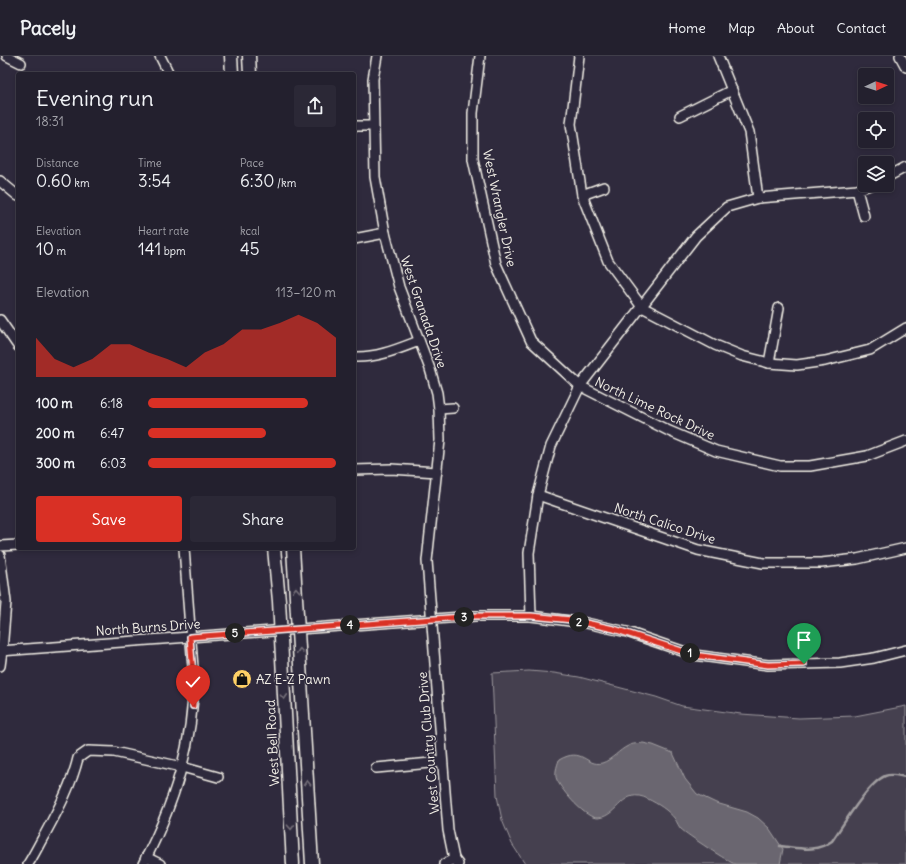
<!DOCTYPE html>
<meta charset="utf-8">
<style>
body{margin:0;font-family:Delius,sans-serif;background:#2b2836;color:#f1f3f6;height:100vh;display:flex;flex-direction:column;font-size:15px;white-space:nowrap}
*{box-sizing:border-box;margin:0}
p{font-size:13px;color:#a3a3aa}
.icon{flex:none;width:22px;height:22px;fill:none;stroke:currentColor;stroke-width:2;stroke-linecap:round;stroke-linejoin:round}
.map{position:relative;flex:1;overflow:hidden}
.side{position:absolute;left:16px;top:16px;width:340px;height:478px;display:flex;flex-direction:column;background:#23202e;border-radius:4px;box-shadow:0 2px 6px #0003,0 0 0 1px #403e4a}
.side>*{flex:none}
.needle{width:26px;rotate:86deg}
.controls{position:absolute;left:858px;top:12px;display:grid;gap:8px}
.controls a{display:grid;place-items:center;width:36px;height:36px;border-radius:4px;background:#23202e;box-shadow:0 2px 6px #0003,0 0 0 1px #403e4a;font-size:20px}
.pin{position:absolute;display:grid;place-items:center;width:34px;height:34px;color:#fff;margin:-41px -17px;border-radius:50% 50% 50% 0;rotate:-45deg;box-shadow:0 0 4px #0007}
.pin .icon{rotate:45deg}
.km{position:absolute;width:20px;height:20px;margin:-10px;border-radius:50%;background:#222;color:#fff;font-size:11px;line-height:20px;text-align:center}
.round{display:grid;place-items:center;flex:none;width:42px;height:42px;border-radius:4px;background:#2b2836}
.overview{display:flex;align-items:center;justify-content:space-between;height:68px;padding:0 20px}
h1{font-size:22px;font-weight:600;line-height:30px}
.metrics{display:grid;grid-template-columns:repeat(3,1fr);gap:6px;height:68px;padding:4px 20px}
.metrics div{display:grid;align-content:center}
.metrics b{font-size:17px;font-weight:600}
.metrics small{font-size:11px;font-weight:400}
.metrics p{font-size:11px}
.chart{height:112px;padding:8px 20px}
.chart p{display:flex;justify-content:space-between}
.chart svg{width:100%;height:72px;margin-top:4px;fill:#d93025;opacity:.7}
.button{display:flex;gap:8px;margin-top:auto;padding:8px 20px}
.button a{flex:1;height:46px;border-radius:4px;background:#d93025;color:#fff;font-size:16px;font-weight:600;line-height:46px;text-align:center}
.button a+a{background:#2b2836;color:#f1f3f6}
ul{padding:0 20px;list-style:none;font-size:13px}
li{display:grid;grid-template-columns:64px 48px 1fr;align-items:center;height:30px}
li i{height:10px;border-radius:5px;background:#d93025}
header{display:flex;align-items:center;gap:24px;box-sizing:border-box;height:56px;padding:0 20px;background:#23202e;border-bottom:1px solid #403e4a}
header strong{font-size:19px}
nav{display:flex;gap:22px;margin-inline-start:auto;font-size:14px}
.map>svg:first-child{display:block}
.green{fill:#454050;stroke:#9c989c}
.water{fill:#6a6670;stroke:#a19ea0}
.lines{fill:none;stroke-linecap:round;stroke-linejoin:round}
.stream{stroke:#a19ea0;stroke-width:2.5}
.minor-casing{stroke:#f4f1e8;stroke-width:12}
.major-casing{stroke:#f4f1e8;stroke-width:15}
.minor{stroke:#2f2a3d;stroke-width:9}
.major{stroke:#2f2a3d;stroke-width:12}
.oneway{stroke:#747079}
.route-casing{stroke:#fff;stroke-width:8}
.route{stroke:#d93025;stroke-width:5}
.labels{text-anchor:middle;stroke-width:3;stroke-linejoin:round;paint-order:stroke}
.street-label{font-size:13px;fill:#f4f1e8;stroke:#2f2a3d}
.poi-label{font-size:13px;fill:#f4f1e8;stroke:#2f2a3d;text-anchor:start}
</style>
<header>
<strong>Pacely</strong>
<nav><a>Home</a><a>Map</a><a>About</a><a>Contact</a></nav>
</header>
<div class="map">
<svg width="906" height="808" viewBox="0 0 906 808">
<rect width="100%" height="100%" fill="#2f2a3d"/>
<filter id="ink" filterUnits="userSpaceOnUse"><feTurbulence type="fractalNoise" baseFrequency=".025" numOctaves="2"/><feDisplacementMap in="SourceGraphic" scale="8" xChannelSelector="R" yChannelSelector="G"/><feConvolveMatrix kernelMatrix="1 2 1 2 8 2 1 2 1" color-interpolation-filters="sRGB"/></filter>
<g filter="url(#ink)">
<!-- green -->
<polygon class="green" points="529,615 554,617 579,621 656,641 682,650 741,658 799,662 855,660 906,650 906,808 525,808 512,788 502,764 497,740 492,617"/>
<!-- water -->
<path class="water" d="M643,687L653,689L673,697L685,723L697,738L716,747L747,756L758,762L769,772L783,793L780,808C766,808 749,808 735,808C730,807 686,778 681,773C679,771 677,766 675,763C668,754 658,748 648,743C622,730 619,760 598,762C586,763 562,735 557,724C554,718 557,710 559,704C583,690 586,711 602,707C612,704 619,694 628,690C633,687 638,688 643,687Z"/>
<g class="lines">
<!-- stream -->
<path class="stream" d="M780,790C800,792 815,797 832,785C843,769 868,727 885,720C892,717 899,720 906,721"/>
<defs>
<g id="minor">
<polyline points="7,0 21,7"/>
<polyline points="160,0 169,18"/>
<polyline points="377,0 373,23 375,121 385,177 399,231 430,313 437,337 439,353 440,384 427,505 448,774 454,803 458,808"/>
<polyline points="480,0 473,57 473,103 496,208 531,285 580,330 669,375 716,395 780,410 810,410 867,400 906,385"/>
<polyline points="579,0 571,68 582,139 608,205 642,251 715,289 742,300 769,307 797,309 825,305 870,294 906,272"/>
<polyline points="718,0 749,76 758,142"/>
<polyline points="900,0 906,11"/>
<polyline points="680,60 732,34"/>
<polyline points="354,70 373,70"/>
<polyline points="887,121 906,111"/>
<polyline points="0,125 18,140"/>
<polyline points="857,134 864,160"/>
<polyline points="582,139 604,131"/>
<polyline points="354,183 385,177"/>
<polyline points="0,264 18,290"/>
<path d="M354,301C377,302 398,293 419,285"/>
<polyline points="769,307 779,252"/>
<polyline points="439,353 453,352"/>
<polyline points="354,414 391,413 437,416"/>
<polyline points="538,439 698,494 763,507 821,507 857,503 906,492"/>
<polyline points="0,490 18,489"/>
<polyline points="0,499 6,546 2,595 0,610"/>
<polyline points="531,560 529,497 538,439 551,390 580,330 696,180 727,151 758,142 857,134 870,129"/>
<polyline points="0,595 475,560 531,560 586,567 627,576 694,599 768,609 840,607 874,602 906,594"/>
<polyline points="376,712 442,706"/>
<polyline points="146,801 160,808"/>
<path d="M28,808C34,799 39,788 45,778C58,754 72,728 78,702L88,695L114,696L182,711L218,721"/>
<path d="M143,808C175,747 196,681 193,612L184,492"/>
<polyline points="444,808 454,803"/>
</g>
<g id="major">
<polyline points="231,0 232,18"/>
<polyline points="249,0 250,18"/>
<polyline points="274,492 279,545 293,808"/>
<polyline points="293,492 312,808"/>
</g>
</defs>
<!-- minor casing -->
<use href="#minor" class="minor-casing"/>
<!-- major casing -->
<use href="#major" class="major-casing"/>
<!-- minor -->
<use href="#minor" class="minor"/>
<!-- major -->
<use href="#major" class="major"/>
</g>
<!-- one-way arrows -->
<defs><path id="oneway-chevron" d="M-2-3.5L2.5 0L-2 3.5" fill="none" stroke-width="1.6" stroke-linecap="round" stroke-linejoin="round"/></defs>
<g class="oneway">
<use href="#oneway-chevron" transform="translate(296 534) rotate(-93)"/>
<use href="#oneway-chevron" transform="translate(300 595) rotate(-94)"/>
<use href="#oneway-chevron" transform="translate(284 641) rotate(87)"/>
<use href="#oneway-chevron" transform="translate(307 727) rotate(-93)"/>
<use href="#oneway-chevron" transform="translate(291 771) rotate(87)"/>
</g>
</g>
<g class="lines" filter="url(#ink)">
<defs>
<polyline id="route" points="193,650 194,631 190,581 475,560 531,560 572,564 614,573 694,599 768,609 804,608"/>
</defs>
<!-- route casing -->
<use href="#route" class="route-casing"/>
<!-- route -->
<use href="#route" class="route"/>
</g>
<!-- icons -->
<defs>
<symbol id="shop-disc" viewBox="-11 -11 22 22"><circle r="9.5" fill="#ffd166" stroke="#2f2a3d"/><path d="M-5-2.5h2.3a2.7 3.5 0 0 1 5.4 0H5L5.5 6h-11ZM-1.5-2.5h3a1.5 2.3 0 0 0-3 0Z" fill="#111"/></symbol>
</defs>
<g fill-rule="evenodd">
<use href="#shop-disc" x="231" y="612" width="22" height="22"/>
</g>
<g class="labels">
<!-- street labels -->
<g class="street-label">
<text transform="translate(500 152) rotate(78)" y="5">West Wrangler Drive</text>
<text transform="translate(424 256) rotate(71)" y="5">West Granada Drive</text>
<text transform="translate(655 352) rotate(25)" y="5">North Lime Rock Drive</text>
<text transform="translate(665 467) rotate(18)" y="5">North Calico Drive</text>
<text transform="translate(148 571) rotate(-4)" y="5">North Burns Drive</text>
<text transform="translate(272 687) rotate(-93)" y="5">West Bell Road</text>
<text transform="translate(428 687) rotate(-95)" y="5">West Country Club Drive</text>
</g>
<!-- poi labels -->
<g class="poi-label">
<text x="256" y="628">AZ E-Z Pawn</text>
</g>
</g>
</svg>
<div class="controls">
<a><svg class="needle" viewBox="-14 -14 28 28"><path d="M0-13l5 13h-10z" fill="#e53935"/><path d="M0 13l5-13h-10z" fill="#a3a3aa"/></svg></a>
<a><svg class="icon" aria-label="locate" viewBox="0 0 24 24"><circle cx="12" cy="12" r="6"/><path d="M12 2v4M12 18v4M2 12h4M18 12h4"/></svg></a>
<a><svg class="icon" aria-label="layers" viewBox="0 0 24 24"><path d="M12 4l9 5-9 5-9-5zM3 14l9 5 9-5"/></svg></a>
</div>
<div class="pin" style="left:804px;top:608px;background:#1e9e55"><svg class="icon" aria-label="arrive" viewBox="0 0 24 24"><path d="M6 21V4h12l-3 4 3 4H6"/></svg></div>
<div class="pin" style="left:193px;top:650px;background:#d93025"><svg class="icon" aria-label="check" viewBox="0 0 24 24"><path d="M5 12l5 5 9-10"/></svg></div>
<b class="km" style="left:690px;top:597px">1</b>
<b class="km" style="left:579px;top:566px">2</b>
<b class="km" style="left:464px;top:561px">3</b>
<b class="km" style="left:350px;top:569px">4</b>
<b class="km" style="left:235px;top:577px">5</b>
<section class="side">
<div class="overview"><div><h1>Evening run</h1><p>18:31</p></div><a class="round"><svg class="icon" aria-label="share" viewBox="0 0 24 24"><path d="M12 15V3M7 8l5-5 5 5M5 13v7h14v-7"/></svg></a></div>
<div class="metrics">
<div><p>Distance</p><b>0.60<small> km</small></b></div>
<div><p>Time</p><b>3:54</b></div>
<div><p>Pace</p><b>6:30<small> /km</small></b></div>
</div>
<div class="metrics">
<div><p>Elevation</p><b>10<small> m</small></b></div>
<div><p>Heart rate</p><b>141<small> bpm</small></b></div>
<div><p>kcal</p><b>45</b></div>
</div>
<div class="chart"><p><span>Elevation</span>113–120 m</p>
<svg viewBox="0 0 160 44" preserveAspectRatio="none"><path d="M0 44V20L10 33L20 38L30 33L40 24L50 24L60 29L70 33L80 38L90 29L100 24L110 15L120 15L130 11L140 6L150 11L160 20V44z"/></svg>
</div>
<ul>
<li><b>100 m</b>6:18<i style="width:85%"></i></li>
<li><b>200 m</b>6:47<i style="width:63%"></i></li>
<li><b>300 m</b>6:03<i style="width:100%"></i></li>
</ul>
<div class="button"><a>Save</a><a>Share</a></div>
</section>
</div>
